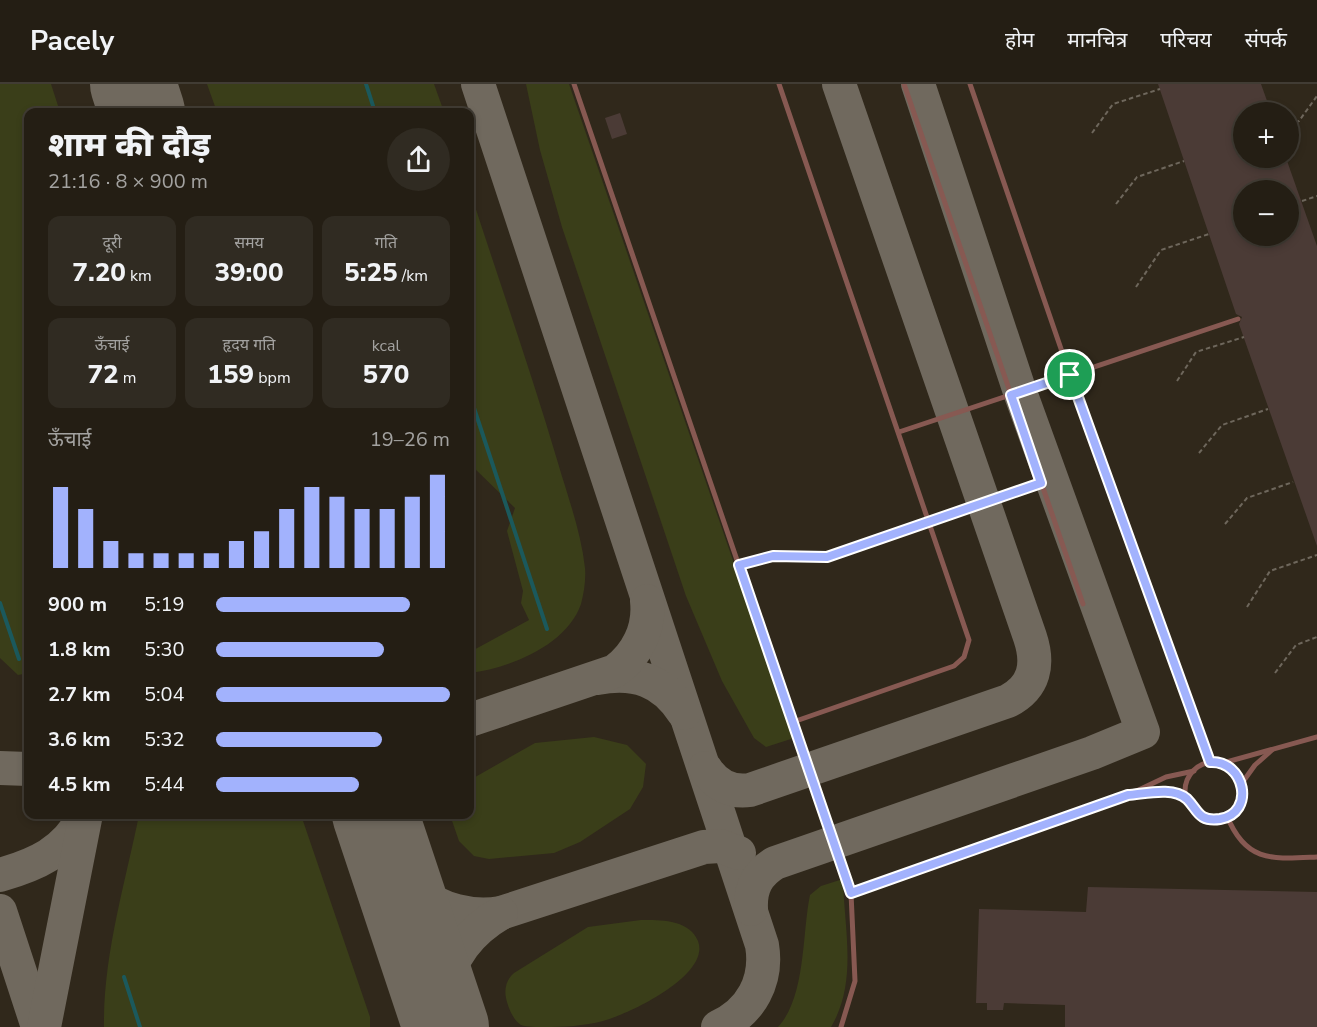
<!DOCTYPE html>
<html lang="hi">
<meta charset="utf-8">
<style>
body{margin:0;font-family:"Nunito Sans","Noto Sans Devanagari",sans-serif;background:#302b22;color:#f1f3f6;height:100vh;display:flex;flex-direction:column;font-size:22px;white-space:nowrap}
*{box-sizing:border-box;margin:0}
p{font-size:20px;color:#a3a2a0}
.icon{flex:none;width:33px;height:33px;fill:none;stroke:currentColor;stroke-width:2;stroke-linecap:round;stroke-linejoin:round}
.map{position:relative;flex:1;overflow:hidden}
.sheet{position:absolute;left:24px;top:24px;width:450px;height:711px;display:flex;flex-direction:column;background:#241e14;border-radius:12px;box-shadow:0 3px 9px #0003,0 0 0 2px #413c34}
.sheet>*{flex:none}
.tools{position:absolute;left:1233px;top:18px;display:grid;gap:12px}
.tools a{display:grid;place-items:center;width:66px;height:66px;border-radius:50%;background:#241e14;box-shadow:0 3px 9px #0003,0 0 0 2px #413c34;font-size:30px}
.pin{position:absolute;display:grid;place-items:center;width:51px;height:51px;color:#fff;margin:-26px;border:3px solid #fff;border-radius:50%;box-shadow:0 2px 6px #0007}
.round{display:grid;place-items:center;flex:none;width:63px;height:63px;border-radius:32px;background:#302b22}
.head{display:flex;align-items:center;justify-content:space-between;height:102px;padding:0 24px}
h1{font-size:33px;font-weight:800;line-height:45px}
.figures{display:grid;grid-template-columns:repeat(3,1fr);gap:9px;height:102px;padding:6px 24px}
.figures div{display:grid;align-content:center;border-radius:12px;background:#302b22;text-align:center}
.figures b{font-size:26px;font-weight:800}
.figures small{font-size:16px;font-weight:400}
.figures p{font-size:16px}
.chart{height:168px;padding:12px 24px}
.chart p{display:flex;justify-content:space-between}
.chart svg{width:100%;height:108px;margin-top:6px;stroke:#a2b2fd;stroke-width:6}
ul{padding:0 24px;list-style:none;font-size:20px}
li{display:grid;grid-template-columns:96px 72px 1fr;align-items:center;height:45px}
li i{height:15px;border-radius:8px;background:#a2b2fd}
header{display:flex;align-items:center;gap:36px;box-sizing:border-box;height:84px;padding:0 30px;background:#241e14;border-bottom:2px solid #413c34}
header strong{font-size:28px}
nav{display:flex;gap:33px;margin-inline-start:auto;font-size:21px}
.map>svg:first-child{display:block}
.green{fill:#3a3e19}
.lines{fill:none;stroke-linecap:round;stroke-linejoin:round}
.stream{stroke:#1b595c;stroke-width:4}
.taxiway{stroke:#70695e;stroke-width:34}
.runway{stroke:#70695e;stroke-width:86}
.building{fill:#4b3b36;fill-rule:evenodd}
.path{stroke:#6e675c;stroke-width:2;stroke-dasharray:4.5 3;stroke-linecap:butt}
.service{stroke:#875952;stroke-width:5}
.route-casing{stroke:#fff;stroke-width:12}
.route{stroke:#a2b2fd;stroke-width:8}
</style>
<header>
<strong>Pacely</strong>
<nav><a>होम</a><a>मानचित्र</a><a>परिचय</a><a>संपर्क</a></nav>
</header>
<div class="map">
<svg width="1317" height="943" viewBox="0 0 1317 943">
<rect width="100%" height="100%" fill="#30281b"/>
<!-- green -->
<g class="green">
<polygon points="0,0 51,0 60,28 28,28 28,589 18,591 0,574"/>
<polygon points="207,0 434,0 444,28 217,28"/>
<polygon points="526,0 569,0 794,654 766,663 754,654 722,597 686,512 562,143 540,66"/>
<path d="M470,107C499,197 531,287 558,379C568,413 581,448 585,484C586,495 584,509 581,520C567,561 510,584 470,589V568L529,536L521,519L523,507L507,447L515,424L470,380Z"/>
<polygon points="594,653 627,661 646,680 643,703 630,725 580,758 554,769 489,775 474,772 459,757 450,731 470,730 470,696 535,659"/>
<path d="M139,731H301L370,933V943H104C103,872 125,800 139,731Z"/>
<path d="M843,795C844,844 858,898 831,943H778C806,913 802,849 810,811L821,802Z"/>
<path d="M641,836C659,836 689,835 698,857C711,891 629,930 603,937C584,942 564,943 544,943C537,943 527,943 521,941C513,936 508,923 506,914C504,904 507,895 514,889L588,843Z"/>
</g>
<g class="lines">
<!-- stream -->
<g class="stream">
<polyline points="366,0 375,28"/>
<polyline points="470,312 547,545"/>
<polyline points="0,519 19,575"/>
<polyline points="124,893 140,943"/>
</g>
<!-- taxiway -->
<g class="taxiway">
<polyline points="129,0 135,28"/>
<path d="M478,0L762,861C768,897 751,928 718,943"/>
<path d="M597,594C635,587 663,596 684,629"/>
<path d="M470,636L615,587C637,571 650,545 647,517"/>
<polyline points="0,684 28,685"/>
<path d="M705,684C715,700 731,709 750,706L1008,617C1035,603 1039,580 1030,553L839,0"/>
<path d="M383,730C381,796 440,839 501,829L704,763L720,762L739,769"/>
<path d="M0,791C35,781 66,768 83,733"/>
<path d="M751,825C750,804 757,790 775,779L1092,669L1143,648L1020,308L918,0"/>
<polyline points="0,827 38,943"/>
<polyline points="44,943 86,730"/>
<path d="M444,943C445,930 443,918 445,906C450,871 472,846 501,829"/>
</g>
<!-- runway -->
<g class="runway">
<polyline points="133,0 142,28"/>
<polyline points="375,730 446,943"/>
</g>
</g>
<!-- building -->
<g class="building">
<path d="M1158,0H1261L1271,28H1244V74H1286L1317,162V462L1239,240L1242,233L1236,230ZM1244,106H1288V152H1244Z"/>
<polygon points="620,29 627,50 612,55 605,34"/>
<polygon points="1088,803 1317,808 1317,943 1065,943 1065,921 1004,919 1003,926 987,926 987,919 976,919 979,825 1086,828"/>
</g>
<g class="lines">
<!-- path -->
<g class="path">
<polyline points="1288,41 1299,37 1317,12"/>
<polyline points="1092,49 1113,20 1160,5"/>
<polyline points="1302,117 1317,112"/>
<polyline points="1116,120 1137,93 1184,77"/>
<polyline points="1136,203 1161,166 1209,150"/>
<polyline points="1177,297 1196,268 1244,253"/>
<polyline points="1199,369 1222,341 1268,325"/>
<polyline points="1225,440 1247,414 1293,398"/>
<polyline points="1247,523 1270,487 1317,471"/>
<polyline points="1275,589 1296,561 1317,553"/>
</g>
<!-- service -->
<g class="service">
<polyline points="574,0 851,809 855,897 841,943"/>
<polyline points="779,0 969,556 964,573 954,582 793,638"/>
<polyline points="904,0 1083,520"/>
<polyline points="970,0 1070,291 1210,678"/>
<polyline points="899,348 1238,235"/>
<polyline points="739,481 773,472 827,473 1041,399"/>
<circle cx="1214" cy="707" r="29"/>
<polyline points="1223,679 1317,653"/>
<polyline points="1242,699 1255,681 1272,666"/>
<polyline points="1129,711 1163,707 1187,715"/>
<path d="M1227,732C1246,779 1273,775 1317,773"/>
<polyline points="851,809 1128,711 1166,693 1194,687"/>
</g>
</g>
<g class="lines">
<defs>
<path id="route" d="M1070,291L1210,678C1245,676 1256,729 1220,735C1198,738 1198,726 1187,715C1173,702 1144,710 1128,711L851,809L739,481L773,472L827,473L1041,399L1011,311Z"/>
</defs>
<!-- route casing -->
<use href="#route" class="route-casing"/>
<!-- route -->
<use href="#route" class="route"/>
</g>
</svg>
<div class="tools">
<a>+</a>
<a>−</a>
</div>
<div class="pin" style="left:1070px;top:291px;background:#1e9e55"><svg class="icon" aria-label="arrive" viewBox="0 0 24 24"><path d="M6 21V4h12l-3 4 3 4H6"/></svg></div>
<section class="sheet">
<div class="head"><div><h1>शाम की दौड़</h1><p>21:16 · 8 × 900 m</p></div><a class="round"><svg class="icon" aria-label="share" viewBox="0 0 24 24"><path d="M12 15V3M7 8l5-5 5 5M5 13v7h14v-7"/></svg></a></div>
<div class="figures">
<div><p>दूरी</p><b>7.20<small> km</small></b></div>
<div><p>समय</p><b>39:00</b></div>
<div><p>गति</p><b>5:25<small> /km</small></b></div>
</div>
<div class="figures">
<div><p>ऊँचाई</p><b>72<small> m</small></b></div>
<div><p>हृदय गति</p><b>159<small> bpm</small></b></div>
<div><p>kcal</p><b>570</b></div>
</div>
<div class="chart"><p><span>ऊँचाई</span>19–26 m</p>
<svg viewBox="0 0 160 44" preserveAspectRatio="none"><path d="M5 44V11M15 44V20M25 44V33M35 44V38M45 44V38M55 44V38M65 44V38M75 44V33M85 44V29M95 44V20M105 44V11M115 44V15M125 44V20M135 44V20M145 44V15M155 44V6"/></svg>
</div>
<ul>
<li><b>900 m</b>5:19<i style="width:83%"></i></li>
<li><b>1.8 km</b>5:30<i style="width:72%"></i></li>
<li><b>2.7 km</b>5:04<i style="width:100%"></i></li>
<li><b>3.6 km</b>5:32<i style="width:71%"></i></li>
<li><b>4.5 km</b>5:44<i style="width:61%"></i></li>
</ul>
</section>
</div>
